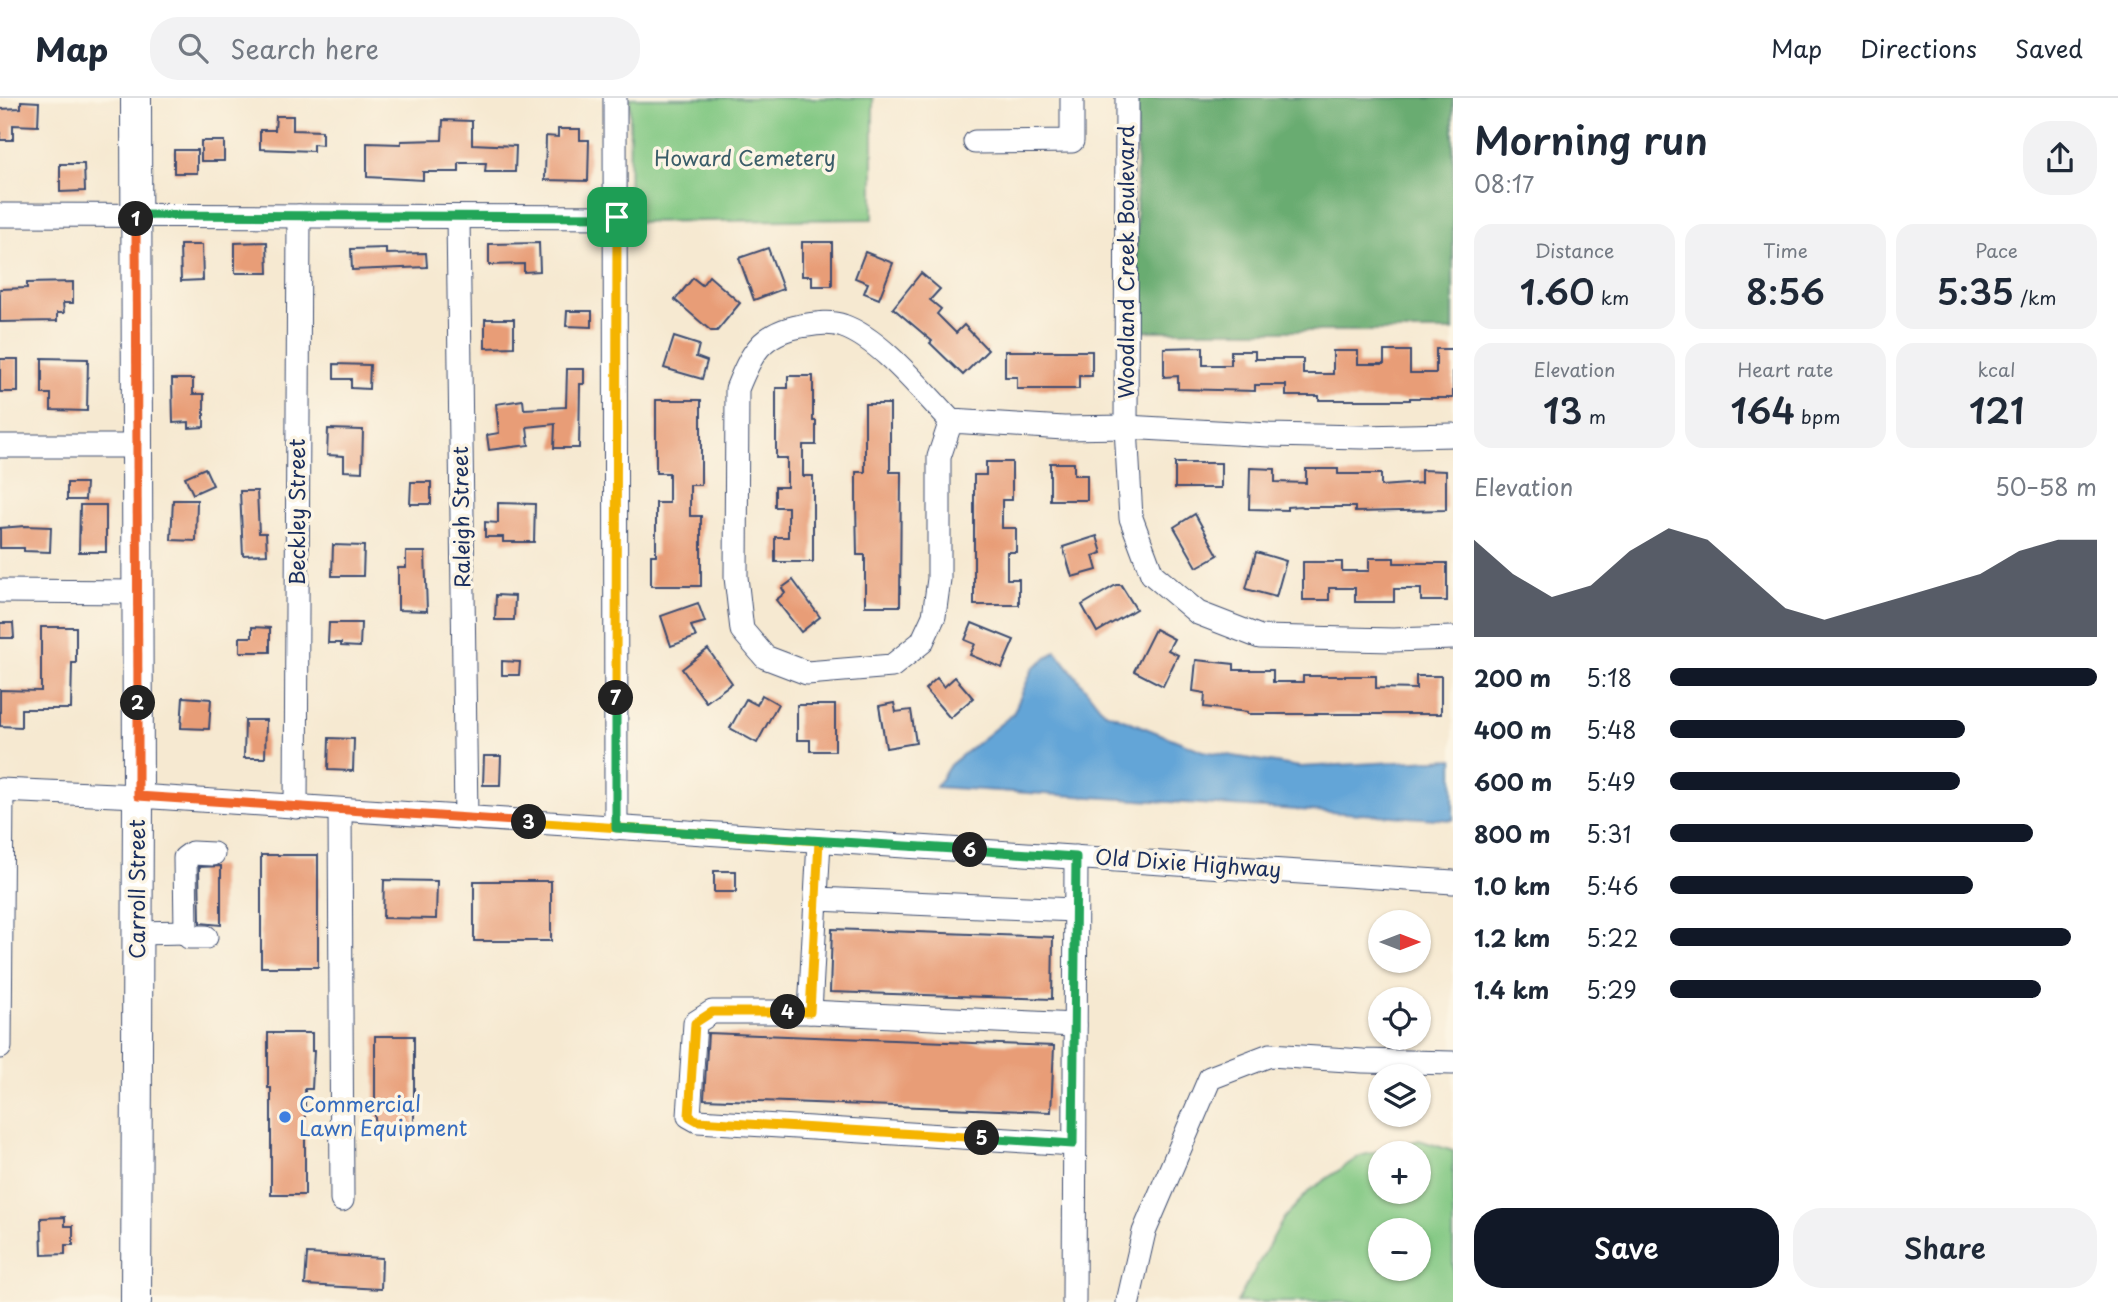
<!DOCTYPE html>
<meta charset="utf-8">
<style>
body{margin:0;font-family:"Playpen Sans",sans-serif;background:#f2f2f3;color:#1f2937;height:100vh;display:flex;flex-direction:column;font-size:26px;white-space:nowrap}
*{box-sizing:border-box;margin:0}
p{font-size:23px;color:#747a83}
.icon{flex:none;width:38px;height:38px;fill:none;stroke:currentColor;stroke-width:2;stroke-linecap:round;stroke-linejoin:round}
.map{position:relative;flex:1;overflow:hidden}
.drawer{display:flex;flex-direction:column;background:#fff;width:665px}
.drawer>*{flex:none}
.needle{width:46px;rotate:90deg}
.controls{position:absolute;left:1368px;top:812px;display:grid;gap:14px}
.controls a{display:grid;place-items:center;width:63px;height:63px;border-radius:50%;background:#fff;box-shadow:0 2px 5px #0004;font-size:35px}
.pin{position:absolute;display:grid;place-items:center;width:60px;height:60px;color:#fff;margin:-30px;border-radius:14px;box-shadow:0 4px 10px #0006}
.km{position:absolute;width:35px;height:35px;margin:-18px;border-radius:50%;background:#222;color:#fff;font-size:19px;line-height:35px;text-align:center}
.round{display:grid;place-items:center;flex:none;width:74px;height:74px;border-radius:28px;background:#f2f2f3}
.head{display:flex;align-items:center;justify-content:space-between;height:119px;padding:0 21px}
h1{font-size:38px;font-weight:600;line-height:52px}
.figures{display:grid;grid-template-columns:repeat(3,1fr);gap:10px;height:119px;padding:7px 21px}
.figures div{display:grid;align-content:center;border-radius:18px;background:#f2f2f3;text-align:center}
.figures b{font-size:35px;font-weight:600}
.figures small{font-size:19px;font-weight:400}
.figures p{font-size:19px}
.chart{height:196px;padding:14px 21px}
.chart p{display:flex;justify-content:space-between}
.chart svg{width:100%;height:126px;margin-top:7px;fill:#111827;opacity:.7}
.primary-button{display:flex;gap:14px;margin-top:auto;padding:14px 21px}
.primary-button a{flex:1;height:80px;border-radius:28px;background:#111827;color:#fff;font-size:28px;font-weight:600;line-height:80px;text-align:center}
.primary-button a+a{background:#f2f2f3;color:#1f2937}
ul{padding:0 21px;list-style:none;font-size:23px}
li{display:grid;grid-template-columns:112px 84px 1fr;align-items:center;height:52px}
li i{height:18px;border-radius:9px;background:#111827}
header{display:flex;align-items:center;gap:42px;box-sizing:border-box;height:98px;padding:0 35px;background:#fff;border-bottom:2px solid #e0e1e3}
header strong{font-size:33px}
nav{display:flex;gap:38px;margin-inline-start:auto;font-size:24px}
.search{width:490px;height:63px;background:#f2f2f3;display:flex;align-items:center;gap:18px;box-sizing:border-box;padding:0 24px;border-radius:28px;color:#747a83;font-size:26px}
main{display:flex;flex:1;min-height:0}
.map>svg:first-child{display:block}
.green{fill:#82c883;stroke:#4e7c70;stroke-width:2;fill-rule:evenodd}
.forest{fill:#69ac71;stroke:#426e68;stroke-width:2}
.water{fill:#63a5d7;stroke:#3f6a9a;stroke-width:2}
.building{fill:#e89d77}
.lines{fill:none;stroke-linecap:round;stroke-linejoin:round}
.minor-casing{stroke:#3c4b6f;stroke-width:25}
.major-casing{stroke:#3c4b6f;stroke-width:32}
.minor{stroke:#fff;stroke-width:23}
.major{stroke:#fff;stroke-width:30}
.split-1-casing{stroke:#fff;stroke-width:14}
.split-2-casing{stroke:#fff;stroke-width:14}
.split-3-casing{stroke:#fff;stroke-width:14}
.split-4-casing{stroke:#fff;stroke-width:14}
.split-5-casing{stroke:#fff;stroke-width:14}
.split-6-casing{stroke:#fff;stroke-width:14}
.split-7-casing{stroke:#fff;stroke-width:14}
.split-8-casing{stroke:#fff;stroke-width:14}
.split-1{stroke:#22a559;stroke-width:9}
.split-2{stroke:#f0652b;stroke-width:9}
.split-3{stroke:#f0652b;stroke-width:9}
.split-4{stroke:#f5b400;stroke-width:9}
.split-5{stroke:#f5b400;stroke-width:9}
.split-6{stroke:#22a559;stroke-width:9}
.split-7{stroke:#22a559;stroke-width:9}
.split-8{stroke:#f5b400;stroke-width:9}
.shop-dot{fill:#3f7fe0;stroke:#fcf5e5;stroke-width:2.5}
.labels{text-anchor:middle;stroke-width:7;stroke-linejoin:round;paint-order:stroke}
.park-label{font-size:21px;fill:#3a5d69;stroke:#fcf5e5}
.street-label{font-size:21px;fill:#1b2f5e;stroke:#fcf5e5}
.shop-label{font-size:21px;fill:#366cbe;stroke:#fcf5e5;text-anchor:start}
</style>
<header>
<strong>Map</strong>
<div class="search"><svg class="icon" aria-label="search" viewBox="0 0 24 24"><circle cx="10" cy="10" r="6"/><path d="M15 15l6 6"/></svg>Search here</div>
<nav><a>Map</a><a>Directions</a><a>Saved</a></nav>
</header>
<main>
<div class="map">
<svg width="1453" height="1204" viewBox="0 0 1453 1204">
<rect width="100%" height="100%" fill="#fcf5e5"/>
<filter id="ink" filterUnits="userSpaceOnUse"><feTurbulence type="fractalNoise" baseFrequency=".0143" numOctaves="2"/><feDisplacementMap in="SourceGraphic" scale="14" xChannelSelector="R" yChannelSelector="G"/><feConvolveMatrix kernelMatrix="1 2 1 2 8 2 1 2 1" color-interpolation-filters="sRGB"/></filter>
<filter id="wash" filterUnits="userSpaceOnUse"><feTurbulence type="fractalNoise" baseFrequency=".00686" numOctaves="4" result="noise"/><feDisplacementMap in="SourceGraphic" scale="28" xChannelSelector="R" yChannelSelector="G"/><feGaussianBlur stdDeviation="1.57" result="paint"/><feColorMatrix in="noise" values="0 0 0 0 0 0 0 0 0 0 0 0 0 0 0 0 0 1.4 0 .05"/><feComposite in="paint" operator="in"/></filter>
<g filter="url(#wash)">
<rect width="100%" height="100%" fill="#f6e9d1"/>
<!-- green -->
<g class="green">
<polygon points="630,0 873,0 873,121 629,124"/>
<path d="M1419,1042L1453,1053V1204H1237L1284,1120L1310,1092L1360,1058ZM1381,1055H1419V1094H1381ZM1381,1132H1419V1171H1381Z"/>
</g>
<!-- forest -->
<polygon class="forest" points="1137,0 1453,0 1453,233 1136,233"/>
<!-- water -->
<polygon class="water" points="1056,553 1103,613 1203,653 1300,669 1453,661 1453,722 936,689 950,667 1013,616 1033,570"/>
<g id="blocks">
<!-- building -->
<g class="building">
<polygon points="21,3 39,4 38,28 13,27 13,42 0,42 0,11 21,10"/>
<polygon points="276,18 293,18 293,32 322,33 322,47 313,46 313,53 260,51 260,32 275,32"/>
<polygon points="443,22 472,23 472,46 516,48 515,74 485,74 486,65 459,65 459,74 423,74 423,82 367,79 367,45 401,46 401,43 442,42"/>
<polygon points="558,31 580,31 580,42 589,42 588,83 545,82 546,38 558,39"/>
<rect x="201" y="43" width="23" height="20"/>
<rect x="174" y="52" width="23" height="23"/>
<polygon points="60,66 84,66 85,93 60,94"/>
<polygon points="267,144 268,175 235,175 235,145"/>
<polygon points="802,144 832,144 832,188 812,188 812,178 802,178"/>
<polygon points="539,145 540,173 524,174 524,166 489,167 489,146"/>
<polygon points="180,147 202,147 203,182 181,183"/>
<polygon points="386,150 386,156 426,155 427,169 352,172 351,151"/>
<polygon points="768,150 783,191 754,202 739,160"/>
<polygon points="865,154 893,165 879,201 864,195 868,185 855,180"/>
<polygon points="921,175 940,191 930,202 941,211 937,216 956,235 964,227 988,252 963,277 930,245 932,243 893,210"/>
<polygon points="709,178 740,205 717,233 711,233 675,202 693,180 702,187"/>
<polygon points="73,184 73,205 63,205 64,215 57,215 57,223 0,224 0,191 27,190 27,185"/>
<polygon points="567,213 592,213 592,229 566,228"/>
<polygon points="485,221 514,221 514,249 485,250"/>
<polygon points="674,239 699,247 696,259 707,263 702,281 664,270"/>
<polygon points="1203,249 1203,267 1231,267 1231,253 1255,253 1255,261 1303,261 1303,276 1333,276 1333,253 1358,253 1358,266 1384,266 1384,253 1410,253 1410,275 1436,275 1436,251 1453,251 1453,300 1410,300 1410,302 1319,302 1319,298 1286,298 1286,287 1255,287 1255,293 1178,291 1178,278 1164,279 1164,250"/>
<polygon points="1005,253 1092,253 1092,278 1079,278 1079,291 1017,291 1017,279 1005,279"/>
<polygon points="42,260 88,261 87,313 51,312 51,296 42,296"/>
<rect x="0" y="261" width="18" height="33"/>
<polygon points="334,266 370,267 369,291 351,290 351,281 334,281"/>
<polygon points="567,271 584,271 584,286 580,286 579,350 554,350 555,326 527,329 529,347 489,352 487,337 499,335 496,306 523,302 524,311 566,309"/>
<polygon points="788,278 813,278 813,323 816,323 816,347 803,347 803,378 813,378 813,464 775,464 775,439 788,439 788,409 775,409 775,389 787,389 787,360 776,360 776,290 788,290"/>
<polygon points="172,281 193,281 193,296 204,296 204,329 189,330 189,324 173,325"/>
<polygon points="656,302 701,302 701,387 690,387 690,418 701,418 701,488 651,488 651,457 656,457 656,405 669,405 669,375 656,375"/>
<polygon points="865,306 890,306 890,374 901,374 900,508 865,508 865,457 857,457 856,405 856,374 865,374"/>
<polygon points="328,331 363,332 362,374 344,373 344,358 327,357"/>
<polygon points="986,364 1012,364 1012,402 1002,402 1002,430 1016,430 1016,454 1007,454 1007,481 1019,481 1019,507 974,507 974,377 986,377"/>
<polygon points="1050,365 1074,365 1074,377 1087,377 1087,402 1050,402"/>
<rect x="1175" y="365" width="46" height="25"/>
<polygon points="205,370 213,387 193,396 185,379"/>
<polygon points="1250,370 1275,371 1275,384 1306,385 1306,371 1338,371 1338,376 1381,376 1381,388 1421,385 1421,372 1446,373 1446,412 1355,414 1355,409 1303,409 1301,408 1287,409 1287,412 1249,411"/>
<polygon points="411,384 431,384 431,406 410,406"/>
<polygon points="67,385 86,385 85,402 67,402"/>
<polygon points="240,393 257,393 259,435 266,435 267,456 243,457"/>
<polygon points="173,402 197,402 196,443 171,442"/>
<polygon points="498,405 535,406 534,444 503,444 503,439 485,439 485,424 498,425"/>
<polygon points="80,407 106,407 106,454 79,454"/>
<polygon points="1195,416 1218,457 1197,469 1174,429"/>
<polygon points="25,428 51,429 50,454 24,453 24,450 0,450 0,430"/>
<polygon points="1097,438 1102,455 1093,458 1097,472 1072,479 1063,449"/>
<polygon points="333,447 364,448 363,478 332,478"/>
<polygon points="406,454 425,454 427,513 398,512 398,470 406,470"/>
<polygon points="1256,454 1286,463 1276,499 1246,491"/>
<polygon points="1369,460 1394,460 1394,465 1447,465 1447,503 1421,503 1421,491 1394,491 1394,504 1355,504 1355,490 1329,490 1329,502 1303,502 1303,464 1342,464 1342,473 1369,473"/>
<polygon points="793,482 820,519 801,534 776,502 785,495 782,490"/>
<polygon points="1116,487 1121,487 1136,511 1097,534 1082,507"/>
<polygon points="496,497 515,498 514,522 495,522"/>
<polygon points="698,505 705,524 691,528 696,539 671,548 661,518"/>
<polygon points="0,525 13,525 14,540 0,540"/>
<polygon points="329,525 361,525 360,549 341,548 341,545 328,545"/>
<polygon points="972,525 1014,542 1002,570 970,557 975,546 965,542"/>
<polygon points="41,529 76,529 76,565 72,565 71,611 21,611 21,629 0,628 0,592 41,593"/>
<polygon points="252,529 270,530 270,554 240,554 240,539 252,539"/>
<polygon points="1155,531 1174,541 1168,552 1178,557 1163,588 1134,573"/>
<polygon points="708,551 732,585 706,604 682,571"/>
<polygon points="1196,562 1234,566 1234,572 1273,572 1273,584 1303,584 1303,578 1376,578 1376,590 1416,591 1416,578 1441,578 1441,616 1248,616 1248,614 1204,609 1205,595 1193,593"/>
<polygon points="502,563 520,564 519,577 502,577"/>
<polygon points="955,579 973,600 950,620 925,591 937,580 944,589"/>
<polygon points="762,597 778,606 757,645 730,630 746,601 757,607"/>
<polygon points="183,599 211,601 209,631 181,630"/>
<polygon points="894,605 896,614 911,612 916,645 886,650 879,608"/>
<polygon points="797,607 835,607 835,653 810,653 810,642 797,642"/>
<polygon points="245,622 266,622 265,660 244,660"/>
<polygon points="329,640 354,641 353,673 328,672"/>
<polygon points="484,658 501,658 500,687 483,687"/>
<rect x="261" y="757" width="57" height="112"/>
<polygon points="221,768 221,827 200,825 199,769"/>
<rect x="714" y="773" width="22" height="21"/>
<polygon points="384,782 437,783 436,821 383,820"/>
<rect x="474" y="783" width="77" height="60"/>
<polygon points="832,831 1053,839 1052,901 830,894"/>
<polygon points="268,935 312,935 312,953 314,953 312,991 305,991 305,1097 271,1097 271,990 268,990"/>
<polygon points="708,935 1054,948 1051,1014 704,1001"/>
<polygon points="375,938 414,938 414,1037 388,1037 388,1026 375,1026"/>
<polygon points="65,1119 65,1128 73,1128 73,1147 65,1147 65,1156 42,1157 41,1120"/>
<polygon points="307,1156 382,1160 381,1191 305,1187"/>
</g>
</g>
</g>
<g filter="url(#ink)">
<use href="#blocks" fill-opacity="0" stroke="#3c4b6f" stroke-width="2"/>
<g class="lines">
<defs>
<g id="minor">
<polyline points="615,0 616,730"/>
<polyline points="1127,0 1126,329 1131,420 1152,476 1198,515 1260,539 1393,542 1453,540"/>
<polyline points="975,44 1072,43 1072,0"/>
<polyline points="0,117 616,119"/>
<polyline points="458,119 466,720"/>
<path d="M951,323L939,359V481L934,518L922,544L892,568L807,575L765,559L742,532L736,479L737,291C751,256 761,235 801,228C815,226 830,223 843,228C881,241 923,294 951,323L1064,330L1126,329L1269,337L1362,339L1453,337"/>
<polyline points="0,348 136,348"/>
<polyline points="0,493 137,494"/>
<polyline points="0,692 138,698 1453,784"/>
<polyline points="296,709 299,118"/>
<polyline points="340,712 342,1102"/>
<polyline points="817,801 1075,812"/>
<polyline points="137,835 186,834"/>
<polyline points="206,839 189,839 186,834 185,760 192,755 213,756"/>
<polyline points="810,914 819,743"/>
<polyline points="0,949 2,692"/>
<polyline points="1074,1046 698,1023 689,1018 695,925 712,914 810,914 1075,927"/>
<polyline points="1074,1204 1076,759"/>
<polyline points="1128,1204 1144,1134 1210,980 1270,957 1363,963 1453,965"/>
</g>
<polyline id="major" points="136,1204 138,698 136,0"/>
</defs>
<!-- minor casing -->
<use href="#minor" class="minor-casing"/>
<!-- major casing -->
<use href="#major" class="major-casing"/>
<!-- minor -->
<use href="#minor" class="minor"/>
<!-- major -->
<use href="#major" class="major"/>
</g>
</g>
<g class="lines" filter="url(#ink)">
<defs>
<polyline id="split-1" points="136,121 136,117 617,119"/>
<polyline id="split-2" points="136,121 138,605"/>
<polyline id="split-3" points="138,605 138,698 529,724"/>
<polyline id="split-4" points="529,724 819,743 810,914 788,914"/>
<polyline id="split-5" points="788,914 712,914 695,925 689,1018 698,1023 982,1040"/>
<polyline id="split-6" points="970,752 1076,759 1073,1046 982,1040"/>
<polyline id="split-7" points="616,600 616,730 970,752"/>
<polyline id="split-8" points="616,600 617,119"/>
</defs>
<!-- split-1 casing -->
<use href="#split-1" class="split-1-casing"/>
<!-- split-2 casing -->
<use href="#split-2" class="split-2-casing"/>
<!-- split-3 casing -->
<use href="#split-3" class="split-3-casing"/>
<!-- split-4 casing -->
<use href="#split-4" class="split-4-casing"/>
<!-- split-5 casing -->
<use href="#split-5" class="split-5-casing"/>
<!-- split-6 casing -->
<use href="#split-6" class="split-6-casing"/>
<!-- split-7 casing -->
<use href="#split-7" class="split-7-casing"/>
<!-- split-8 casing -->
<use href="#split-8" class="split-8-casing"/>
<!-- split-1 -->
<use href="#split-1" class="split-1"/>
<!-- split-2 -->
<use href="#split-2" class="split-2"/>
<!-- split-3 -->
<use href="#split-3" class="split-3"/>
<!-- split-4 -->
<use href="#split-4" class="split-4"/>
<!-- split-5 -->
<use href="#split-5" class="split-5"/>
<!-- split-6 -->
<use href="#split-6" class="split-6"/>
<!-- split-7 -->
<use href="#split-7" class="split-7"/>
<!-- split-8 -->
<use href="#split-8" class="split-8"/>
</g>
<!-- markers -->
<circle class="shop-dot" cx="285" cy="1019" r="7"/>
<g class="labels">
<!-- park labels -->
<g class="park-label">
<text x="745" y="68">Howard Cemetery</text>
</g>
<!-- street labels -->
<g class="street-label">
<text transform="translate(1127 164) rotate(-90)" y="7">Woodland Creek Boulevard</text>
<text transform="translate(298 414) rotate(-90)" y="7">Beckley Street</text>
<text transform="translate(462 419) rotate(-91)" y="7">Raleigh Street</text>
<text transform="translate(1188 766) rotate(4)" y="7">Old Dixie Highway</text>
<text transform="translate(138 791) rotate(-90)" y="7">Carroll Street</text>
</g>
<!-- shop labels -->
<g class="shop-label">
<text x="299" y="1014">Commercial<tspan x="299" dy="24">Lawn Equipment</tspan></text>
</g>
</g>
</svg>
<div class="controls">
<a><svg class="needle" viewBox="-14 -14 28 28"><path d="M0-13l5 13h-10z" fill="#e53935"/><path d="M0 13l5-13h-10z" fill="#747a83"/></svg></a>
<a><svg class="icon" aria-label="locate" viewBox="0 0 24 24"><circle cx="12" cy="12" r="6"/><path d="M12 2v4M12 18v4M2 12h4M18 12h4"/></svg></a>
<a><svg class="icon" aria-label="layers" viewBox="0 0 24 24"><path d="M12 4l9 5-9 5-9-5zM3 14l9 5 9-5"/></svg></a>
<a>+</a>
<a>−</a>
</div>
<div class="pin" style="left:617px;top:119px;background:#1e9e55"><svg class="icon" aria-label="arrive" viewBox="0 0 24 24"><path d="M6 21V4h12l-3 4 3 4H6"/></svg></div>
<b class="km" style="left:136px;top:121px">1</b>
<b class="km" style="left:138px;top:605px">2</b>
<b class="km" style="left:529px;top:724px">3</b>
<b class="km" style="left:788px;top:914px">4</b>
<b class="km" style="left:982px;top:1040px">5</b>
<b class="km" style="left:970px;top:752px">6</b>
<b class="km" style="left:616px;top:600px">7</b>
</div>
<section class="drawer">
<div class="head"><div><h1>Morning run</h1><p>08:17</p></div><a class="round"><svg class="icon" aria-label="share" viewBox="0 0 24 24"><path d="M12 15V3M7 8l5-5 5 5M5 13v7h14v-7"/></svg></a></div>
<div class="figures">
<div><p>Distance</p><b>1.60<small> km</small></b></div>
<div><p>Time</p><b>8:56</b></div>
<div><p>Pace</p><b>5:35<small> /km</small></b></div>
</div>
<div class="figures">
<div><p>Elevation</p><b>13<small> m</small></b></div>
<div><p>Heart rate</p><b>164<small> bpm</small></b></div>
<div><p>kcal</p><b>121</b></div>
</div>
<div class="chart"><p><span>Elevation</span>50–58 m</p>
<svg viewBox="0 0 160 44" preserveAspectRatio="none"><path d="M0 44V10L10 22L20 30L30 26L40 14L50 6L60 10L70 22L80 34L90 38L100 34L110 30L120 26L130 22L140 14L150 10L160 10V44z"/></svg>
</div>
<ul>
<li><b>200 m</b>5:18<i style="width:100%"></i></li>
<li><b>400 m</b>5:48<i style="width:69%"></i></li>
<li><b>600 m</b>5:49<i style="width:68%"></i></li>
<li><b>800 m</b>5:31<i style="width:85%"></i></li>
<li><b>1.0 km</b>5:46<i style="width:71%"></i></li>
<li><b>1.2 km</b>5:22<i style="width:94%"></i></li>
<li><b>1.4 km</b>5:29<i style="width:87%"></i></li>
</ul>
<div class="primary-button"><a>Save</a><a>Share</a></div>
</section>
</main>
